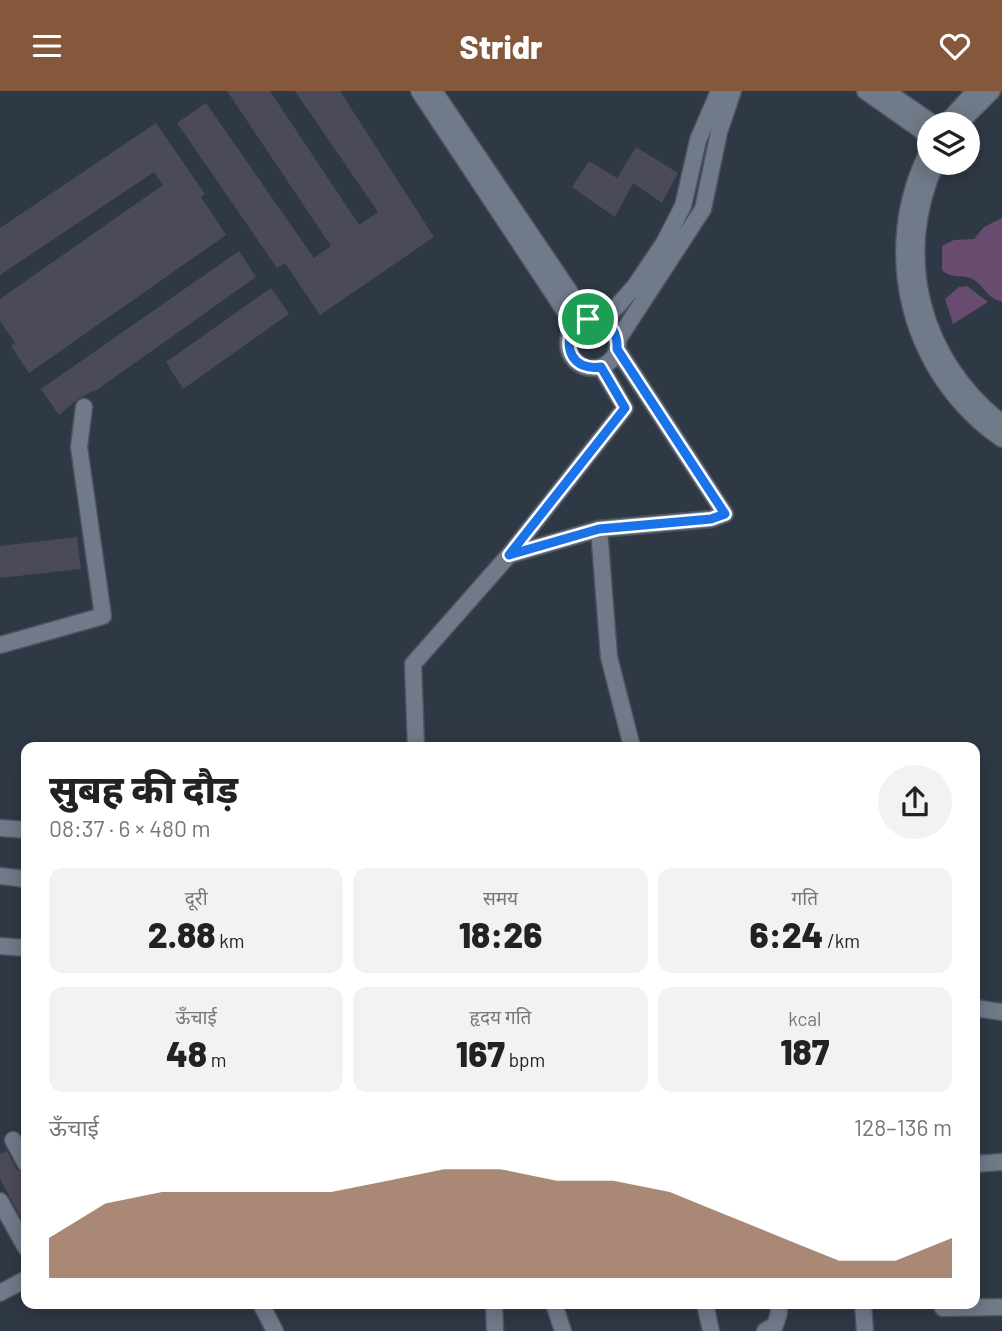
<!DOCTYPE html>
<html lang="hi">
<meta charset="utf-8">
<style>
body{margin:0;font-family:Barlow,"Noto Sans Devanagari",sans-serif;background:#f2f2f2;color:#222;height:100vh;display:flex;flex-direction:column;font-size:26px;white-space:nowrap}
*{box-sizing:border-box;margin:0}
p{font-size:23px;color:#767676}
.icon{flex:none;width:38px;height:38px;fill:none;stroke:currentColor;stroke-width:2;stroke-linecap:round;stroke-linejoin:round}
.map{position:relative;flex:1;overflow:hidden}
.drawer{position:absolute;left:21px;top:651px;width:959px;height:567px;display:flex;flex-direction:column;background:#fff;border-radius:14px;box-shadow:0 4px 18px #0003}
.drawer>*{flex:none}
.controls{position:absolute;left:917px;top:21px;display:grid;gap:14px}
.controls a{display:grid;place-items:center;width:63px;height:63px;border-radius:50%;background:#fff;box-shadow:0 4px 18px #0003;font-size:35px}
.pin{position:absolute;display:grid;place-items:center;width:60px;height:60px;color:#fff;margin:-30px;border:4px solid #fff;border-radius:50%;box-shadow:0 2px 7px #0007}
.round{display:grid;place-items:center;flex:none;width:74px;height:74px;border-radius:37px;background:#f2f2f2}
.summary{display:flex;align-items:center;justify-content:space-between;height:119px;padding:0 28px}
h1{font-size:38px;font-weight:800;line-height:52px}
.figures{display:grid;grid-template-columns:repeat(3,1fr);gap:10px;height:119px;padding:7px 28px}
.figures div{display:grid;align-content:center;border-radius:14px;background:#f2f2f2;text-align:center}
.figures b{font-size:35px;font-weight:800}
.figures small{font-size:19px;font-weight:400}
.figures p{font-size:19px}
.chart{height:196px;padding:14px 28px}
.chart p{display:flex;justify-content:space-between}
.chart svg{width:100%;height:126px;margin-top:7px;fill:#85583b;opacity:.7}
header{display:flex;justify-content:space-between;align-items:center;height:91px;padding:0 28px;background:#85583b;color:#fff;font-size:32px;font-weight:800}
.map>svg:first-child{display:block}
.green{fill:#684c70}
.building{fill:#4b4a59}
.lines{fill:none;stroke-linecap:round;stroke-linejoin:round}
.minor-casing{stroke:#4c535e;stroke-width:19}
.minor{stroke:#707a89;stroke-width:16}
.route-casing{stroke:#fff;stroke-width:14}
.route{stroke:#1a73e8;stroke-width:9}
</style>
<header><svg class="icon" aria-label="menu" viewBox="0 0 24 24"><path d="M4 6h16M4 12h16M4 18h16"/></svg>Stridr<svg class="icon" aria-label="heart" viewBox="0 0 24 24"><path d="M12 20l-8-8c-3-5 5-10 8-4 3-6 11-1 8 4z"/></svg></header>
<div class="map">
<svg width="1002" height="1240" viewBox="0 0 1002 1240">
<rect width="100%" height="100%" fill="#2f3845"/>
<!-- green -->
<g class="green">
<path d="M1002,127V210H1000C986,206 985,196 974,189C963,182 952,189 942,179V155L954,149L974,148L984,136Z"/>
<polygon points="967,195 988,211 953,233 945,208 959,196"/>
</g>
<!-- building -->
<g class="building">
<polygon points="227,0 270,0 359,134 378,121 295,0 340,0 434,146 320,224 285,172 277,177 177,32 206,12 314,167 331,155"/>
<polygon points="156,32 205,103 201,106 226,144 29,282 11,255 15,252 0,230 0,208 163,94 154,81 0,184 0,137"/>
<polygon points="636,56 678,82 662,112 633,92 615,126 572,96 589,70 617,87"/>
<polygon points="239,160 256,186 98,298 79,307 59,324 41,298"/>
<polygon points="271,197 289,223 183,298 166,271"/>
<polygon points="77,446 81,478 0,487 0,455"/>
<polygon points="7,1060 17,1079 26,1083 26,1136 0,1088 0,1063"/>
</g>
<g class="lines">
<defs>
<g id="minor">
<polyline points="419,0 574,234"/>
<polyline points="434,0 588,228"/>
<polyline points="865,0 929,45"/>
<polyline points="886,0 934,33"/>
<polyline points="945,33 975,0"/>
<polyline points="959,33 992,0"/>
<path d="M929,59C877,159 909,284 1002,348"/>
<path d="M936,72C894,165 921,269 1002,332"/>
<circle cx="593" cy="252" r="25"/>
<polyline points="604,230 635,195 664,152 683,115 698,49 719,0"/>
<polyline points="617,250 703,118 719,41 733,0"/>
<polyline points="599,438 609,566 632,656"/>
<polyline points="509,464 625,317 601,276"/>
<polyline points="0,554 103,525 79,356 84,316"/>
<polyline points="416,656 413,573 509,464 599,438 711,428 725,423 617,258"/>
<polyline points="0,737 26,739"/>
<polyline points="0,785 26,788"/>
<polyline points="0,855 26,857"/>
<polyline points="975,917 1002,921"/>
<polyline points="13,1049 26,1073"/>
<polyline points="975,1073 1002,1071"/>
<polyline points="0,1110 26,1157"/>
<polyline points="0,1202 26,1188"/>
<polyline points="261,1213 275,1240"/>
<polyline points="494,1213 495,1240"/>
<polyline points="554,1213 563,1240"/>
<polyline points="705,1213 711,1240"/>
<polyline points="863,1213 865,1240"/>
<polyline points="941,1213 943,1217 1002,1216"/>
<polyline points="765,1240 775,1234 779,1222 778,1213"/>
</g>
</defs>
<!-- minor casing -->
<use href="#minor" class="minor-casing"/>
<!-- minor -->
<use href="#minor" class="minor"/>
</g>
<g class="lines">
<defs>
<path id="route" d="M588,228C608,227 618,239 617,258L725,423L711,428L599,438L509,464L625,317L601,276C573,280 562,257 574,234Z"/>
</defs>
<!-- route casing -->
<use href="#route" class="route-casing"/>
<!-- route -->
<use href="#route" class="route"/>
</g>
</svg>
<div class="controls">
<a><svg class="icon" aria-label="layers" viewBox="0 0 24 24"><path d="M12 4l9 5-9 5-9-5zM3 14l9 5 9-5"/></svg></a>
</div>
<div class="pin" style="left:588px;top:228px;background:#1e9e55"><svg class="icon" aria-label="arrive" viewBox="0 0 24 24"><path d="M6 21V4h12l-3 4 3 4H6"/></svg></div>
<section class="drawer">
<div class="summary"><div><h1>सुबह की दौड़</h1><p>08:37 · 6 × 480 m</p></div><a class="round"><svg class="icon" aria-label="share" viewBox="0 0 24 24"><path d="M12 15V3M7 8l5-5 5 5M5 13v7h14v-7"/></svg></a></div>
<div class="figures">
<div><p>दूरी</p><b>2.88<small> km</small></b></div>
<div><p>समय</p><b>18:26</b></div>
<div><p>गति</p><b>6:24<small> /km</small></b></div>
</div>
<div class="figures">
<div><p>ऊँचाई</p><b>48<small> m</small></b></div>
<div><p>हृदय गति</p><b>167<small> bpm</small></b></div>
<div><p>kcal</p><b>187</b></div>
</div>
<div class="chart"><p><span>ऊँचाई</span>128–136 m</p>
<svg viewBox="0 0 160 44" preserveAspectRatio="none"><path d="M0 44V30L10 18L20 14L30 14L40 14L50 14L60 10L70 6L80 6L90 10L100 10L110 14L120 22L130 30L140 38L150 38L160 30V44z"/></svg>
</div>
</section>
</div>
